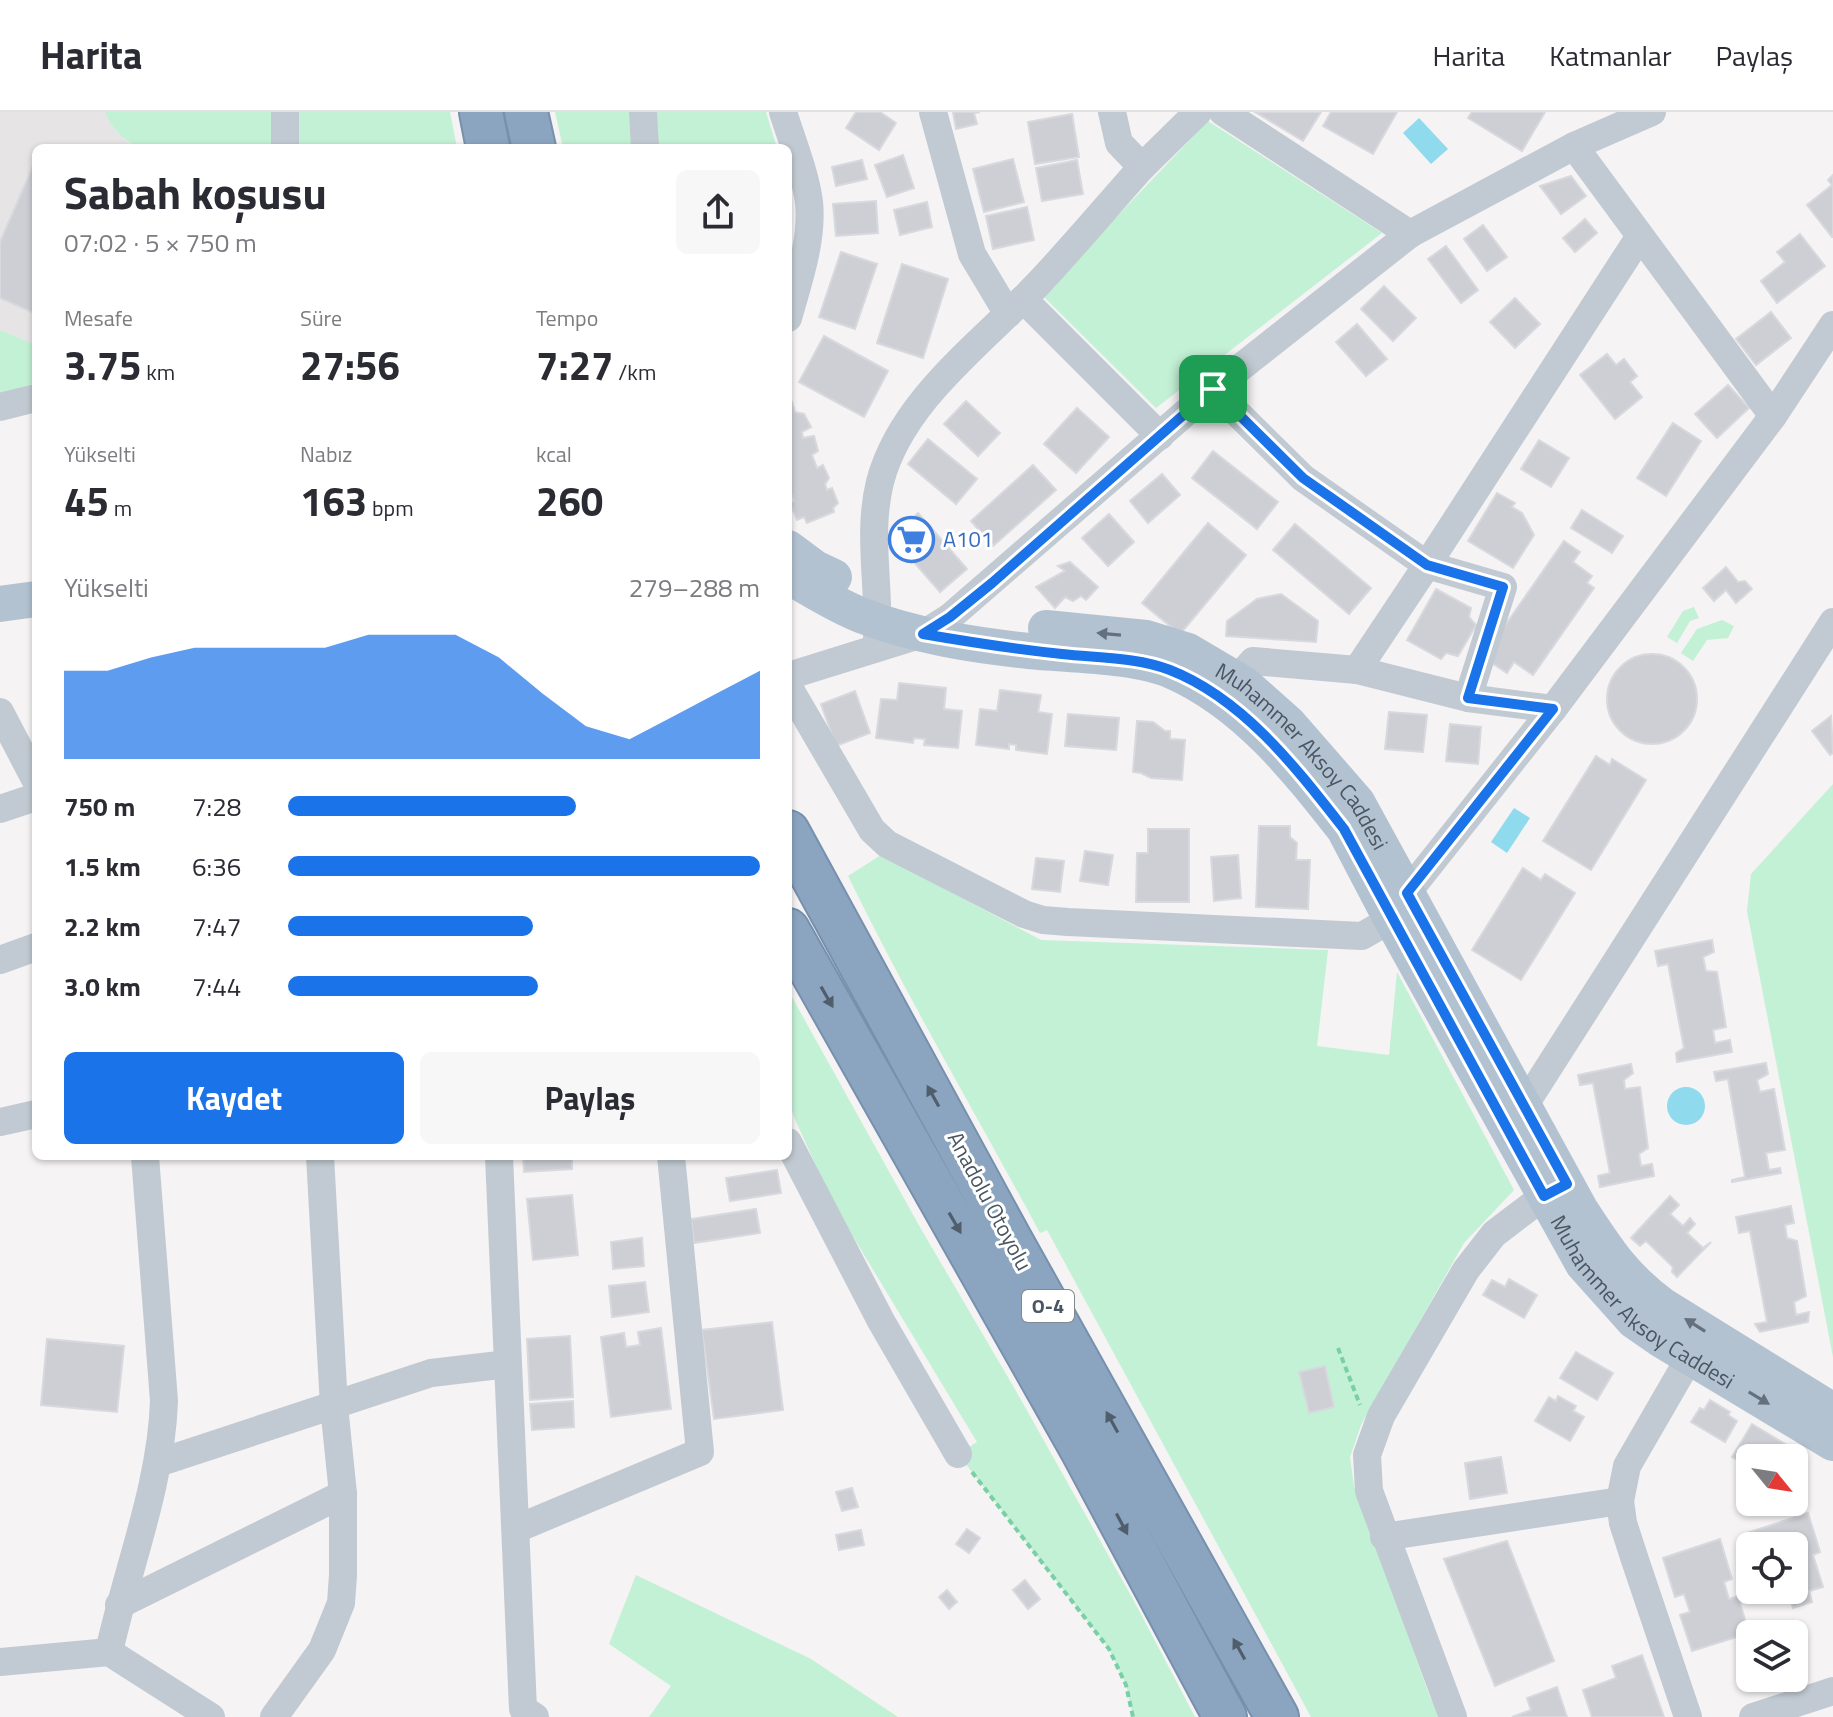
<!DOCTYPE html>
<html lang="tr">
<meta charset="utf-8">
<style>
body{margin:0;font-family:"Titillium Web",sans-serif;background:#f7f7f7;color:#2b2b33;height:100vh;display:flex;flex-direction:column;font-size:30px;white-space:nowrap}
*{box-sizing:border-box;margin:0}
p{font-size:26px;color:#7c7c81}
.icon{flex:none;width:44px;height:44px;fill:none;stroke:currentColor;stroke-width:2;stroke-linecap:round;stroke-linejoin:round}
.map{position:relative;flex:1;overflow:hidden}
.side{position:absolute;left:32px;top:32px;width:760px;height:1016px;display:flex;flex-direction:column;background:#fff;border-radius:12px;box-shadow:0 2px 6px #0004}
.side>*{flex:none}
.needle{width:52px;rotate:120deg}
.buttons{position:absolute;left:1736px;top:1332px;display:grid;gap:16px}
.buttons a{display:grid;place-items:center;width:72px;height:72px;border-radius:12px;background:#fff;box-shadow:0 2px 6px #0004;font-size:40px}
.pin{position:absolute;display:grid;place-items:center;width:68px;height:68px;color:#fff;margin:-34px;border-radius:16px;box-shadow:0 4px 12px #0006}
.round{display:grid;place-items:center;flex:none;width:84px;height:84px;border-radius:12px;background:#f7f7f7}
.head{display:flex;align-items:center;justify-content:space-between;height:136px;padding:0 32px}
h1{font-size:44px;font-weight:700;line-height:60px}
.metrics{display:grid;grid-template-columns:repeat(3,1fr);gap:12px;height:136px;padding:8px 32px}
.metrics div{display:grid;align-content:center}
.metrics b{font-size:40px;font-weight:700}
.metrics small{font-size:22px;font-weight:400}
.metrics p{font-size:22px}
.chart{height:224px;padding:16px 32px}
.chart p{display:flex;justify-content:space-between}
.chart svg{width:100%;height:144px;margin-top:8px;fill:#1a73e8;opacity:.7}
.button{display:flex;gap:16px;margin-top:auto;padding:16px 32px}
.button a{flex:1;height:92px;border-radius:12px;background:#1a73e8;color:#fff;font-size:32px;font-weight:700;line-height:92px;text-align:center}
.button a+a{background:#f7f7f7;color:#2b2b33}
ul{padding:0 32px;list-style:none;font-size:26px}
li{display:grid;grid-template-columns:128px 96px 1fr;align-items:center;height:60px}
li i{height:20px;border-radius:10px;background:#1a73e8}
header{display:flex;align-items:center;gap:48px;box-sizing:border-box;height:112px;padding:0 40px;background:#fff;border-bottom:2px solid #e1e1e2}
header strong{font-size:38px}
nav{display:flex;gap:44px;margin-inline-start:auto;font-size:28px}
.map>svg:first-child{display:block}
.education{fill:#e6e4e5}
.green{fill:#c3f1d5}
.water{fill:#90daee}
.building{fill:#cdcfd5;stroke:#d7d9de;stroke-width:2}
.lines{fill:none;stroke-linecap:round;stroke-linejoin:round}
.highway-casing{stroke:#7690ad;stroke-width:46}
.path{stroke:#7ad0a6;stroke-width:4;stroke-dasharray:6 4;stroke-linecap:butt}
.minor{stroke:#c1cad2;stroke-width:28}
.major{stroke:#b3c2d1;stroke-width:36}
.highway{stroke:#8ba5c1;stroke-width:42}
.oneway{fill:#64717d}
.oneway2{fill:#505e6b}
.route-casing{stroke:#fff;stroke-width:16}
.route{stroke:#1a73e8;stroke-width:10}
.labels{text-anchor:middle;stroke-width:6;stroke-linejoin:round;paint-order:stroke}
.shield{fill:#fff;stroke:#808990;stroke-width:2}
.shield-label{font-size:20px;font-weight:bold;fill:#4a5661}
.shop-label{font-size:22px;fill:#366cbe;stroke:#fff;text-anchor:start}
.street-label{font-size:22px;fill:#4a5661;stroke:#fff}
</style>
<header>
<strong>Harita</strong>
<nav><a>Harita</a><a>Katmanlar</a><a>Paylaş</a></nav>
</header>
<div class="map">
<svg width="1833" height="1605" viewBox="0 0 1833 1605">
<rect width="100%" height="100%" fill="#f5f3f3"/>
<!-- education -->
<polygon class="education" points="0,0 105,0 116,19 128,30 139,36 36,36 36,233 0,218"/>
<!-- green -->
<g class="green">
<path d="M105,0H271V36H139C123,28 111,16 105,0Z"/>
<polygon points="294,0 450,0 457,36 294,36"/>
<polygon points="555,0 633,0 634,36 563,36"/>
<polygon points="656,0 766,0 777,36 657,36"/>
<polygon points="1208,9 1382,121 1156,296 1042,183"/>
<polygon points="0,218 36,233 36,271 0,283"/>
<polygon points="1694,495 1699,506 1690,509 1677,531 1667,525 1683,499"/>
<polygon points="1722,508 1734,514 1728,526 1707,528 1693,549 1681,541 1697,517"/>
<polygon points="1833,672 1833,1245 1747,799 1751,762"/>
<path d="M881,743L1041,828L1328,838L1317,934L1389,943L1397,860L1514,1078L1464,1131L1361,1313L1350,1345L1354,1374L1430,1585L1440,1605H1311L1047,1118L1040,1121C976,1002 907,885 848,764Z"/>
<polygon points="788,878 921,1117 1016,1279 1134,1489 1195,1605 1133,1605 1126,1573 1109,1537 958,1342 977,1330 834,1093 794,1005 788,986"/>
<polygon points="636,1463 811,1547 898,1605 649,1605 671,1574 609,1532"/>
</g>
<!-- water -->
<g class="water">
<polygon points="1419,6 1448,37 1431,52 1403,21"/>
<polygon points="1514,696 1530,706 1507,741 1491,730"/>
<circle cx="1686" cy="994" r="19"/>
</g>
<!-- building -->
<g class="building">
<polygon points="856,0 880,0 896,11 879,38 846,16"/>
<polygon points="953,0 980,0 974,1 977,12 956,17"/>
<polygon points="1255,0 1321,0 1303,29"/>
<polygon points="1331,0 1397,0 1373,42 1323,14"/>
<polygon points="1472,0 1545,0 1522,39 1468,6"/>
<polygon points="1072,2 1079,45 1035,52 1028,10"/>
<polygon points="903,43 914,76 887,85 875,53"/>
<polygon points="36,47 36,202 0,186 0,130"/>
<polygon points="1013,47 1024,90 984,100 973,57"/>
<polygon points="862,48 867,67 836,74 832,55"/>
<polygon points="1077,48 1083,82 1042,89 1036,56"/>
<polygon points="1833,63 1833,125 1832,125 1807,93 1832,73 1828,68"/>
<polygon points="1571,64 1586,84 1561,102 1540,74"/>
<polygon points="876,89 878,121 836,124 833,92"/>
<polygon points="927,90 932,115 900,123 894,98"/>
<polygon points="1027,95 1034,128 993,137 986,104"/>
<polygon points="1585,107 1597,121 1575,140 1563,126"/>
<polygon points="1483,113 1507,145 1487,159 1464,127"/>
<polygon points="1800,122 1825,154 1777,191 1761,169 1785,150 1777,140"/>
<polygon points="1446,134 1478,178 1461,191 1428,147"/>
<polygon points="841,140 877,152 855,217 819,205"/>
<polygon points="902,152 948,167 923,246 877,231"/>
<polygon points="1384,174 1416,206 1393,229 1361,197"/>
<polygon points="1515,186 1540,212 1515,236 1490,210"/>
<polygon points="1771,200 1791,226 1756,253 1736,227"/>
<polygon points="1357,212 1387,247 1366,264 1336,230"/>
<polygon points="824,224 888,259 864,305 799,270"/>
<polygon points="1607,242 1616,253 1624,247 1637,264 1630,270 1642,285 1615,307 1580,263"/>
<polygon points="1728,273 1749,296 1717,326 1695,302"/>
<polygon points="966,289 1000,321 978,344 944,312"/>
<polygon points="792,290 795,300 804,302 811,315 802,320 803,326 814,324 818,339 812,343 817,356 823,353 829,366 825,372 827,378 832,376 838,391 833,396 834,400 807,411 804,405 797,408 790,391 794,389 792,383 788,382 788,292"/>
<polygon points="1077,296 1109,325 1076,361 1044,332"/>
<polygon points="1673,311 1701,329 1666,384 1637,366"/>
<polygon points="928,327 977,367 956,392 908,352"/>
<polygon points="1539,328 1569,346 1551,375 1521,357"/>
<polygon points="1213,339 1278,390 1257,417 1192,366"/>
<polygon points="1033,353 1056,378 993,434 971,409"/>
<polygon points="1162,362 1180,383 1148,411 1130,389"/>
<polygon points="1497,381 1515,391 1512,395 1522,401 1534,423 1513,456 1468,429"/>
<polygon points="1582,398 1623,424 1612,441 1571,416"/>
<polygon points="918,401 967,457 940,480 893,426"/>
<polygon points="1109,402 1134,430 1108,454 1082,426"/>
<polygon points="1208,411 1246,443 1180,522 1142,491"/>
<polygon points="1295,412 1371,476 1349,502 1273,438"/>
<polygon points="1564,429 1580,440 1573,450 1592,464 1587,471 1594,476 1533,563 1514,550 1507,561 1483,545"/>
<polygon points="1070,450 1098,475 1086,488 1081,484 1073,489 1065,485 1055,496 1036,475 1065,459 1058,454"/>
<polygon points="1726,455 1738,470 1745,469 1752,477 1736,491 1726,478 1714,489 1703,476"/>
<polygon points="1436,477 1471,496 1469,505 1476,513 1458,544 1446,541 1441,547 1407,528"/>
<polygon points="1281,482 1318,509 1316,530 1226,524 1227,509 1257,487"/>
<circle cx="1652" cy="587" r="45"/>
<polygon points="899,571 946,576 944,597 962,599 958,636 924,633 925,627 914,626 913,631 876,626 881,587 897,588"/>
<polygon points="1000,578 1041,583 1038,600 1052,602 1047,642 1016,638 1016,633 1009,632 1009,637 976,633 980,597 997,599"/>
<polygon points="855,579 870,621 836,634 821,592"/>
<polygon points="1389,600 1427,603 1423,640 1385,637"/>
<polygon points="1068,602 1119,606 1116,638 1065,634"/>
<polygon points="1831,604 1833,641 1830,643 1812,619"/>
<polygon points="1137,609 1153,610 1165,619 1170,619 1170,627 1185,628 1182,668 1151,666 1141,661 1133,660"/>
<polygon points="1450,612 1481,615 1478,652 1446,649"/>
<polygon points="1596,644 1610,653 1612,647 1646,668 1591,758 1543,729"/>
<polygon points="1259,714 1290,714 1290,725 1297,731 1296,748 1310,748 1308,797 1256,795"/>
<polygon points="1148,717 1189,717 1189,790 1136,790 1137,741 1148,741"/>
<polygon points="1085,739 1113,743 1108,773 1080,769"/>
<polygon points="1238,743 1241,786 1214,789 1211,745"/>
<polygon points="1036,746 1064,749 1060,780 1032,777"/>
<polygon points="1523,756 1541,768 1545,762 1575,781 1521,868 1472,838"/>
<polygon points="1712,828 1714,840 1703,845 1706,859 1717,860 1726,915 1713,918 1715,931 1730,928 1732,940 1677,950 1676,941 1684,936 1668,852 1658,854 1655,839"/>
<polygon points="1766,951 1768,962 1757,968 1760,980 1774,977 1785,1038 1766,1041 1769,1058 1780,1056 1781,1061 1732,1070 1732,1068 1745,1065 1728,967 1716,969 1714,960"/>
<polygon points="1631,952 1633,961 1624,968 1625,977 1640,975 1648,1036 1639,1042 1641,1054 1652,1052 1654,1064 1600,1075 1598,1064 1610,1061 1593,971 1580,973 1578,963"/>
<polygon points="523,1044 572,1044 572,1057 524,1060"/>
<polygon points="777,1058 781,1081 730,1089 726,1066"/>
<polygon points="572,1083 578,1143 533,1148 527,1087"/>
<polygon points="1670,1084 1679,1093 1670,1102 1683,1114 1690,1106 1695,1112 1687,1121 1703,1136 1711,1130 1677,1165 1672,1160 1673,1155 1646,1129 1640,1134 1631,1126"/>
<polygon points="1791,1094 1794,1111 1785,1113 1787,1126 1797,1129 1806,1184 1794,1190 1796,1203 1809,1200 1808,1210 1760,1220 1755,1212 1767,1210 1750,1119 1739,1121 1736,1105"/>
<polygon points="756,1097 760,1121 694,1131 691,1107"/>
<polygon points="642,1126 644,1154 613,1157 611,1130"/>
<polygon points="1509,1167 1537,1183 1524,1206 1483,1183 1492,1168 1505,1175"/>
<polygon points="645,1170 649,1200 612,1205 609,1174"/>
<polygon points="772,1210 783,1298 714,1307 702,1218"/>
<polygon points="661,1216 671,1297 611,1305 601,1225 624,1221 626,1235 640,1233 638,1220"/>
<polygon points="570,1224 573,1285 530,1288 527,1227"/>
<polygon points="47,1227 124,1234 117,1300 41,1293"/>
<polygon points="1576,1240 1613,1261 1597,1288 1560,1266"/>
<polygon points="1325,1254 1334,1295 1309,1301 1299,1260"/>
<polygon points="1558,1284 1576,1294 1573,1299 1584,1305 1570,1329 1535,1309 1549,1285 1556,1289"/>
<polygon points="1710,1288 1730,1300 1728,1303 1737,1309 1725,1330 1691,1310 1700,1296 1704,1298"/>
<polygon points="573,1289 574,1315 532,1318 530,1292"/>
<polygon points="1752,1312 1800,1341 1794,1351 1794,1346 1750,1346 1750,1360 1742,1355 1744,1351 1732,1345"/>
<polygon points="1501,1345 1507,1381 1470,1387 1465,1351"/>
<polygon points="852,1376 858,1395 842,1399 836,1380"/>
<polygon points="1808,1401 1820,1440 1813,1443 1823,1475 1809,1479 1812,1490 1793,1496 1789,1483 1777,1488 1774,1478 1794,1478 1794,1434 1751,1434 1747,1421"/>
<polygon points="967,1417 980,1426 969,1441 956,1432"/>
<polygon points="861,1418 864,1433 839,1438 836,1423"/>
<polygon points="1720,1427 1732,1467 1724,1470 1729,1487 1738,1484 1749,1521 1692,1539 1680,1503 1690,1500 1684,1482 1675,1485 1663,1446"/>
<polygon points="1507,1429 1554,1549 1495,1574 1444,1447"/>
<polygon points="1025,1468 1040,1487 1028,1497 1013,1478"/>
<polygon points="947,1478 957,1490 949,1497 939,1485"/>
<polygon points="1642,1543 1664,1605 1592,1605 1583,1578 1616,1566 1612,1554"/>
<polygon points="1557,1575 1567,1605 1512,1605 1531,1598 1527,1586"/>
</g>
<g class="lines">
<defs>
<g id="highway">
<polyline points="481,0 488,36"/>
<polyline points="526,0 534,36"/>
<polyline points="788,720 1010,1127 1277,1605"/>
<polyline points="788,818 1082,1338 1225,1605"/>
</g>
</defs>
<!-- highway casing -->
<use href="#highway" class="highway-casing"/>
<!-- path -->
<g class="path">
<polyline points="1338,1236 1360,1293"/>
<polyline points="972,1360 1109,1537 1126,1573 1133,1605"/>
</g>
<!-- minor -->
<g class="minor">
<polyline points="643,0 645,36"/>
<path d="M783,0C792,29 805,60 809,90C813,128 798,170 788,206"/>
<polyline points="933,0 972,142 1008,202"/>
<polyline points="1112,0 1119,31 1142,55 1198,0"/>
<polyline points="1223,0 1410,122"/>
<polyline points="1574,34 1773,304"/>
<polyline points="285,36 285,0"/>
<polyline points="1023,187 1160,324"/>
<polyline points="1213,277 1303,366 1427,453 1503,475 1468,586"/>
<polyline points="0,295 36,286"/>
<path d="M877,527C880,475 867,422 880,370C901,289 981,232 1037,173C1073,135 1107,94 1142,55"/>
<polyline points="1357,558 1427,453 1640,124"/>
<polyline points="788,564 923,522 950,505 1213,277 1410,122 1574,34 1652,0"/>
<polyline points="788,574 872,718 887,732 1024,802 1043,808 1068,810 1362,824 1381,813 1389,803"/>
<polyline points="1223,583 1253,549 1357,558 1468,586 1553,597 1407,781"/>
<polyline points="1553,597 1773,304 1833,213"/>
<polyline points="0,600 36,669"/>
<polyline points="0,697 36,685"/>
<polyline points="0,848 36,835"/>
<polyline points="1524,994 1833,510"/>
<polyline points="0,1010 36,1002"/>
<polyline points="788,1030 881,1209 958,1342"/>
<polyline points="499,1044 523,1597 535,1605"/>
<polyline points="158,1351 431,1261 508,1252"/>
<polyline points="516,1417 700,1340 671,1044"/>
<polyline points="1384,1425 1620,1389"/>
<polyline points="119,1493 343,1382"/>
<path d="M109,1540C127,1457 161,1375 164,1289L145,1044"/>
<polyline points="0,1550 109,1540 211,1605"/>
<polyline points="274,1605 322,1538 341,1491 343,1463 343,1382 334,1294 320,1044"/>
<polyline points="1453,1605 1369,1379 1367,1343 1381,1304 1466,1158 1494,1122 1544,1084 1561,1075"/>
<polyline points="1688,1605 1635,1448 1623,1411 1620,1389 1627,1354 1690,1245"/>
<polyline points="1753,1605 1833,1579"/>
</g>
<!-- major -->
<g class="major">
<polyline points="788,436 815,456 834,465"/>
<path id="s1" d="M788,464C812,478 837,494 863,504C915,524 973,533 1029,539C1069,543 1136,543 1172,559C1245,591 1296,656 1344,717L1389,803L1583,1152L1634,1209L1660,1227L1833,1331"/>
<polyline points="0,492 36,487"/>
<path id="s2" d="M1046,516L1146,526L1188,539L1244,572L1289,612L1357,690L1580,1097C1606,1137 1623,1164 1662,1193L1833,1299"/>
</g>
<!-- highway -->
<use href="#highway" class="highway"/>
</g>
<!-- one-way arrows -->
<defs><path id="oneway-solid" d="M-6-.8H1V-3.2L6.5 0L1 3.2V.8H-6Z" transform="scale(2)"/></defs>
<g class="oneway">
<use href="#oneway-solid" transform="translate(1109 522) rotate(-175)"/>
<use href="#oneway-solid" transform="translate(1695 1213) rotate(-148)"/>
<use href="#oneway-solid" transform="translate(1759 1286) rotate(31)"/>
</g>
<g class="oneway2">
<use href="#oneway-solid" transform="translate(827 885) rotate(60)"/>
<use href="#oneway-solid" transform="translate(933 984) rotate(-119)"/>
<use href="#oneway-solid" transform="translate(955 1111) rotate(60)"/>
<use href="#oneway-solid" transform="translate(1112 1310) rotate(-119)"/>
<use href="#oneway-solid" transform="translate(1122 1412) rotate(62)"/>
<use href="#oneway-solid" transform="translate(1239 1537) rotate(-119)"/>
</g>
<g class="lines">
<defs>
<path id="route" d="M1213,277L1303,366L1427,453L1503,475L1468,586L1553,597L1407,781L1567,1072L1544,1084L1344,717C1297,657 1244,587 1170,558C1137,545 1097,546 1062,542C1015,537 969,530 923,522L950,505L992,471Z"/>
</defs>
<!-- route casing -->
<use href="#route" class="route-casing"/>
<!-- route -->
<use href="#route" class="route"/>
</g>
<!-- icons -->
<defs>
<symbol id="supermarket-ring" viewBox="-11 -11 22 22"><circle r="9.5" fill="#fff" stroke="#3f7fe0" stroke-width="1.5"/><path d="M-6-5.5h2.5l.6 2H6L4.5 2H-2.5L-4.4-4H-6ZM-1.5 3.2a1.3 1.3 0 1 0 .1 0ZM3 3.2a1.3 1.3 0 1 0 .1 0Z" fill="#3f7fe0"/></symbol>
</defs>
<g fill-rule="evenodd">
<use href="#supermarket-ring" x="886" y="402" width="51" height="51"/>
</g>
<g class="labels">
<!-- shield labels -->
<rect class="shield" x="1022" y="1178" width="52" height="32" rx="6"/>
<g class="shield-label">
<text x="1048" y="1201">O-4</text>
</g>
<!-- shop labels -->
<g class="shop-label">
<text x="943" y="435">A101</text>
</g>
<!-- street labels -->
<g class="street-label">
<text dy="8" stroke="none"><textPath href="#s2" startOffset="302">Muhammer Aksoy Caddesi</textPath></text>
<text transform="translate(990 1089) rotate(62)" y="8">Anadolu Otoyolu</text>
<text dy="8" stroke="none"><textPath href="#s1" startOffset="1202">Muhammer Aksoy Caddesi</textPath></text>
</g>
</g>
</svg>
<div class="buttons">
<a><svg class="needle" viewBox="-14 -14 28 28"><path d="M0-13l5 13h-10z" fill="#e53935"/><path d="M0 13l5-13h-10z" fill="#7c7c81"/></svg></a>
<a><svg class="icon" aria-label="locate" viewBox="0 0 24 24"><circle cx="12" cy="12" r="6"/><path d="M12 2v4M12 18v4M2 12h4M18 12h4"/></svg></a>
<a><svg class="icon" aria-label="layers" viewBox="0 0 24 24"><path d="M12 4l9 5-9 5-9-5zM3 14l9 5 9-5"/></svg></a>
</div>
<div class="pin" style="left:1213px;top:277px;background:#1e9e55"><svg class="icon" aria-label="arrive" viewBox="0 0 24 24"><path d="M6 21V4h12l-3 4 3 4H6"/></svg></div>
<section class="side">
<div class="head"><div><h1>Sabah koşusu</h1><p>07:02 · 5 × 750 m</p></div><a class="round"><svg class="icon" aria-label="share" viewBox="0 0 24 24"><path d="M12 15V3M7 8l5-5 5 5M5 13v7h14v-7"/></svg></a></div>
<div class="metrics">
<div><p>Mesafe</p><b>3.75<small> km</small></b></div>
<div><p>Süre</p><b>27:56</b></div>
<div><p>Tempo</p><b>7:27<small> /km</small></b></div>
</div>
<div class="metrics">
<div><p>Yükselti</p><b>45<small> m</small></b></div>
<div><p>Nabız</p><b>163<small> bpm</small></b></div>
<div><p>kcal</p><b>260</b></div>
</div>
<div class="chart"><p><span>Yükselti</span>279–288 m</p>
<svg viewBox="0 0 160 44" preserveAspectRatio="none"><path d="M0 44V17L10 17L20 13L30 10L40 10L50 10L60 10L70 6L80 6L90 6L100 13L110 24L120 34L130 38L140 31L150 24L160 17V44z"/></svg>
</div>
<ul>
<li><b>750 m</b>7:28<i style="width:61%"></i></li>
<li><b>1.5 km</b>6:36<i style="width:100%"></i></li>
<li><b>2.2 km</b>7:47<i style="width:52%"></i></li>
<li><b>3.0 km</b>7:44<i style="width:53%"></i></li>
</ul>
<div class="button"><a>Kaydet</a><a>Paylaş</a></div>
</section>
</div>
